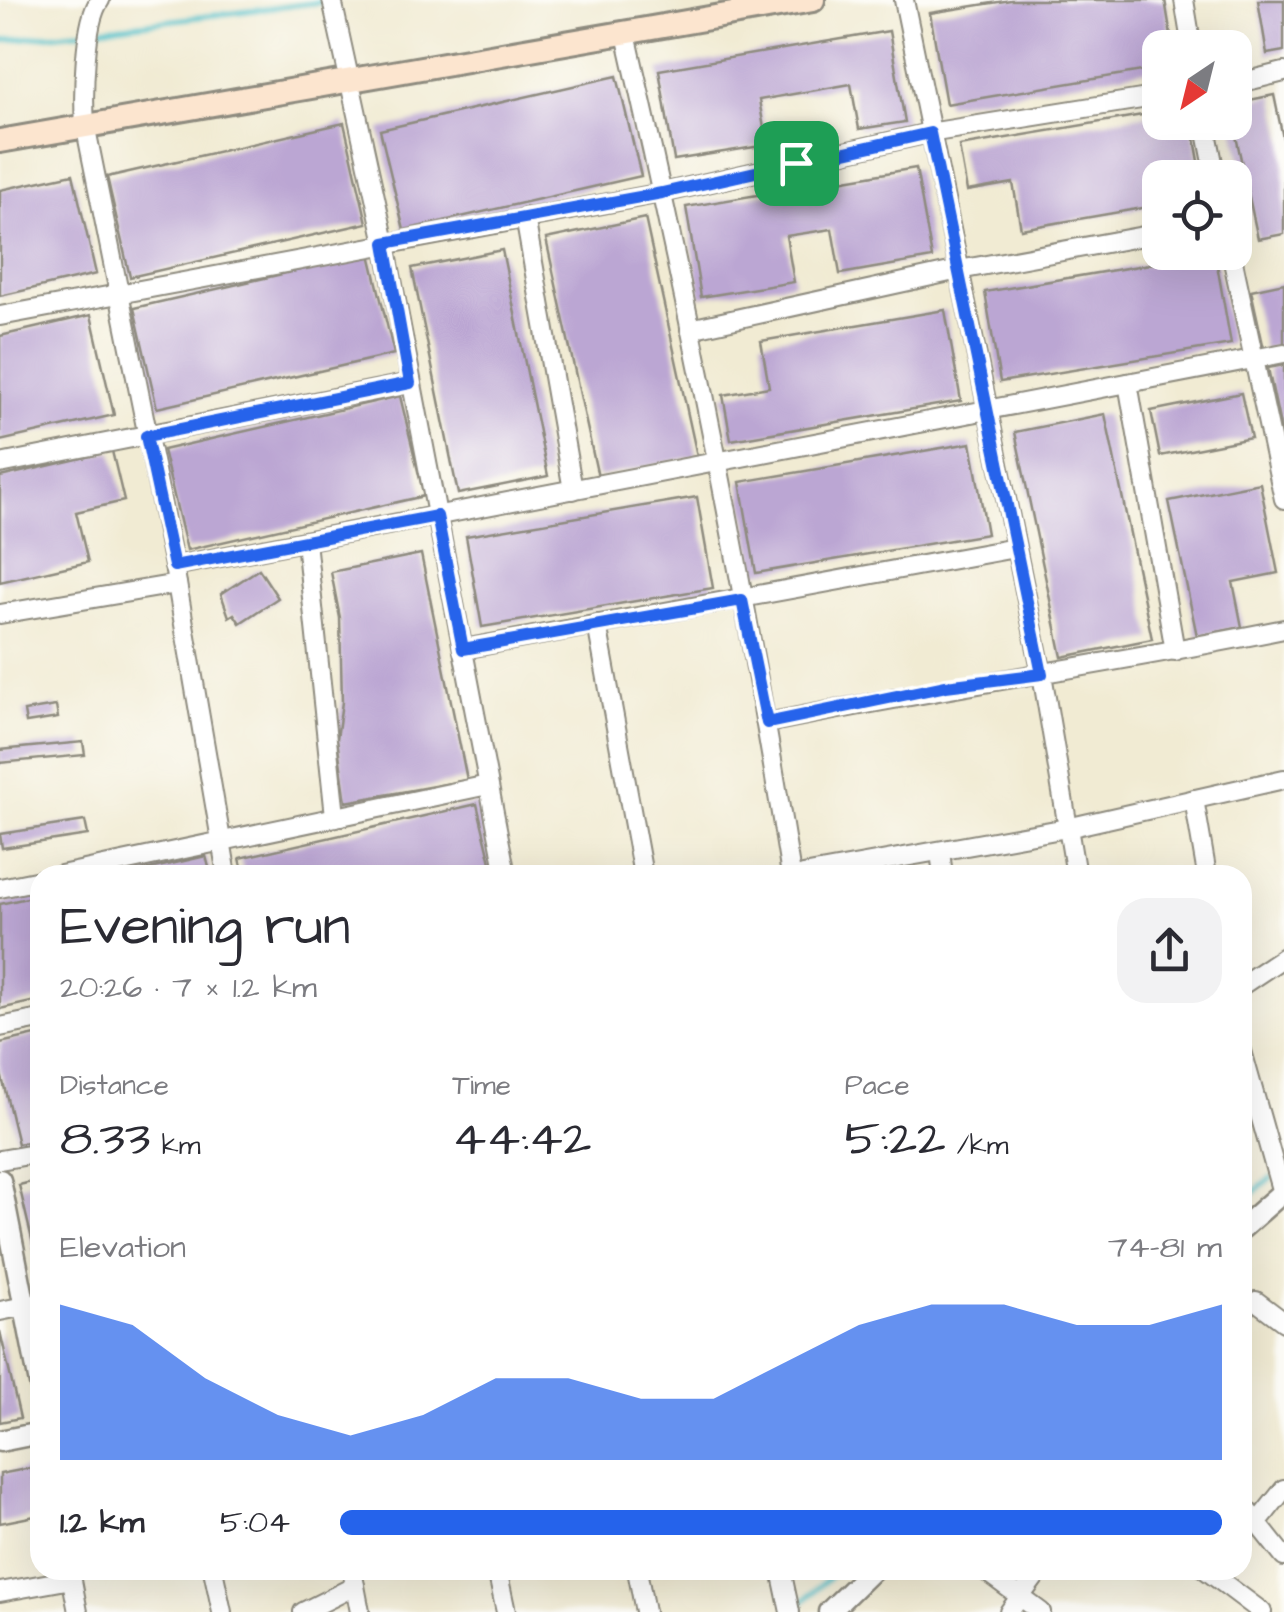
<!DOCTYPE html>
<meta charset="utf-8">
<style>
body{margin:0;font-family:"Architects Daughter",sans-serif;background:#f2f2f3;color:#2b2b33;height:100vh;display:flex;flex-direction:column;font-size:38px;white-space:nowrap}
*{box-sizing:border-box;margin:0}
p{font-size:32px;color:#7c7c81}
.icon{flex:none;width:55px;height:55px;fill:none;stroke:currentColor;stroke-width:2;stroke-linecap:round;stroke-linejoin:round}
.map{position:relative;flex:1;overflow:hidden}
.panel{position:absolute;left:30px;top:865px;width:1222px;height:715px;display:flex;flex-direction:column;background:#fff;border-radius:30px;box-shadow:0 10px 40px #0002}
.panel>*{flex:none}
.needle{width:65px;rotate:215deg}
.controls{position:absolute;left:1142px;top:30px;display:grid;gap:20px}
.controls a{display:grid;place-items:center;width:110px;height:110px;border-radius:20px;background:#fff;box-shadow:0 10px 40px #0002;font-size:50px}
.pin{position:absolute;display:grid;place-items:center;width:85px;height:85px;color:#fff;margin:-42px;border-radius:20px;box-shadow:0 5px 15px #0006}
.round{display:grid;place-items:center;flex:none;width:105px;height:105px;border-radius:30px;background:#f2f2f3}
.overview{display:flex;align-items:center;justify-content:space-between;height:170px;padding:0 30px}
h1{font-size:55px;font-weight:600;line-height:75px}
.stats{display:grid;grid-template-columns:repeat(3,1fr);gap:15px;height:170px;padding:10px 30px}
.stats div{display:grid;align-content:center}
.stats b{font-size:50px;font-weight:600}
.stats small{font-size:28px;font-weight:400}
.stats p{font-size:28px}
.chart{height:280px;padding:20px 30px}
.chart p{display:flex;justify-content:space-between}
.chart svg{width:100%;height:180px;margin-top:10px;fill:#2563eb;opacity:.7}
ul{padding:0 30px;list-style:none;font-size:32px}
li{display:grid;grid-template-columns:160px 120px 1fr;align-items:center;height:75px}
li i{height:25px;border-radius:12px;background:#2563eb}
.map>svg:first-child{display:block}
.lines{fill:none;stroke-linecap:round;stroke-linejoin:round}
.stream{stroke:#55c2cb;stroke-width:5}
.building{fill:#bba6d3}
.minor-casing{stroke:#8e8b7f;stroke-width:22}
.tertiary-casing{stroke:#8e8b7f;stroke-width:25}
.secondary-casing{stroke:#8e8b7f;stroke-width:28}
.minor{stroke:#fff;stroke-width:18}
.tertiary{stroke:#fff;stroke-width:20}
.secondary{stroke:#fce5cf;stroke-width:22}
.route-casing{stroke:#fff;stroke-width:20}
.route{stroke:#2563eb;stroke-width:12}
</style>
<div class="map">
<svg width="1284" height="1612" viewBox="0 0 1284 1612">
<rect width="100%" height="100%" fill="#fdfcf7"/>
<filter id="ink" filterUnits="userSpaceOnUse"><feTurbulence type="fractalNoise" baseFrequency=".01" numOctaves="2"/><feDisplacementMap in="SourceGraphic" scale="20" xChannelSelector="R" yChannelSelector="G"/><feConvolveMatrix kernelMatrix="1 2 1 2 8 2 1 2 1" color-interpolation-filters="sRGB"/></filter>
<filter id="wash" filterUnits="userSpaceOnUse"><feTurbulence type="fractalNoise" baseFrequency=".0048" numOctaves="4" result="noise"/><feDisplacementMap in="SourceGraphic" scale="40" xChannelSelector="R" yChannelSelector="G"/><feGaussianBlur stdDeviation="2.25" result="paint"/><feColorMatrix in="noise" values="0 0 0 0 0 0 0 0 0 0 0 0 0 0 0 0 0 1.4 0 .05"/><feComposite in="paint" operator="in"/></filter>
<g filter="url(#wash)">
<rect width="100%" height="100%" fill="#f1ebd3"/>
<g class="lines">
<!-- stream -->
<g class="stream">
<polyline points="0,41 330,1"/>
<polyline points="1242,1203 1271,1178"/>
<polyline points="795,1609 837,1570"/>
</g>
</g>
<g id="blocks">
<!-- building -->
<g class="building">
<polygon points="1011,0 1165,0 1173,48 1160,48 1160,68 946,104 930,13"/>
<polygon points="1258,0 1284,0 1284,51 1267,54"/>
<polygon points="889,31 905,122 859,129 851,84 759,100 767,145 674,160 659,70"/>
<polygon points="617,76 641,176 404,230 380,130"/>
<polygon points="1274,95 1284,143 1284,234 1258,239 1233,122 1235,103"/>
<polygon points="1160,112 1160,122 1192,122 1202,178 1160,178 1160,205 1021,229 1013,183 967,191 959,146"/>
<polygon points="344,123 367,223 130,277 107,177"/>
<polygon points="916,168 932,258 840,274 832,229 786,236 794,282 701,297 686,207"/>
<polygon points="73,174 96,274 0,296 0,190"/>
<polygon points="645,218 697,456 598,477 546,239"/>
<polygon points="502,250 548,476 458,494 412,268"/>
<polygon points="1215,253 1231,344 1000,382 985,292"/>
<polygon points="370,254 394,354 157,408 134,308"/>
<polygon points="1284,283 1284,344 1264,349 1251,290"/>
<polygon points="945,310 961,401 731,440 723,395 769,387 761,341"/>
<polygon points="91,315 114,415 0,441 0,336"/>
<polygon points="1284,365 1284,435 1282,435 1268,368"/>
<polygon points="1241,393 1251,438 1160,456 1151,411"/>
<polygon points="400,396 424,496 187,550 163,450"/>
<polygon points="1105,414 1152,639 1062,657 1015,432"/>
<polygon points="971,443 987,534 756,573 740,482"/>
<polygon points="112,451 124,501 76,512 88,562 0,582 0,477"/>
<polygon points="1260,483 1278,573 1233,582 1242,627 1197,636 1169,501"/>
<polygon points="697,497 713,588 482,627 466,536"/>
<polygon points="421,554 467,780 346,802 337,739 342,702 340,618 331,572"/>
<polygon points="259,569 278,598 240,623 234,614 229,617 221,594"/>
<polygon points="56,706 58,718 26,723 24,711"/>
<polygon points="83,742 85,755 0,763 0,750"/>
<polygon points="477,804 494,875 244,875 240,858"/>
<polygon points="85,821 88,835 2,848 0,834"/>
<polygon points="206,856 211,875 132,875 132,873"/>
<polygon points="40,895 40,1000 0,1009 0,904"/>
<polygon points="40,1034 40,1139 18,1144 0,1069 0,1043"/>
<polygon points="40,1180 40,1269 39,1269 19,1185"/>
<polygon points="0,1331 20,1418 0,1422"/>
<polygon points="31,1468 40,1515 0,1523 0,1474"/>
</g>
</g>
</g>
<g filter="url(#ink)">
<use href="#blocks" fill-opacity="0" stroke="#8e8b7f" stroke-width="2.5"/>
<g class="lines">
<defs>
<g id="minor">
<path d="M100,0C84,21 83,96 85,124L174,566L227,875"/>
<polyline points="332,0 385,243 506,875"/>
<polyline points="904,0 1042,674 1076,875"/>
<polyline points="1184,0 1192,48"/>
<path d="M626,34C690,312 746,593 791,875"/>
<polyline points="1235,84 1284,72"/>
<polyline points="1205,122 1216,178"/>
<polyline points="525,217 573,490"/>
<polyline points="1231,252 1284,499"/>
<polyline points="0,316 662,193 929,133 1160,96"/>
<polyline points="690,329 959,270 1160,233"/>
<polyline points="1128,383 1175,651"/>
<polyline points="0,464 410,383"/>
<polyline points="306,541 335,816"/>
<polyline points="174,566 1284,353"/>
<polyline points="0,614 177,584"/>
<polyline points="597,624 643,875"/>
<polyline points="463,649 1015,548"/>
<path d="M767,723C939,688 1112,664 1284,629"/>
<polyline points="1194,799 1207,875"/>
<polyline points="940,852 943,875"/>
<polyline points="61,875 488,785"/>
<polyline points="803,875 1067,828 1284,779"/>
<polyline points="0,888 40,880"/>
<polyline points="1242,985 1284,957"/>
<polyline points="0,1027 40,1019"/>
<polyline points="1242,1051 1282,1193"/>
<polyline points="0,1160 40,1153"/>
<polyline points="1256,1301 1284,1322"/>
<polyline points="0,1311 40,1303"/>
<polyline points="1242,1504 1284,1557"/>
<polyline points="1257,1523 1284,1489"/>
<polyline points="70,1570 78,1612"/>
<polyline points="213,1570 222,1612"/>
<polyline points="352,1570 360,1612"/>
<polyline points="497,1570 506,1612"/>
<polyline points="637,1570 645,1612"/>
<polyline points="781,1570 790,1612"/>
<polyline points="984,1570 1041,1612"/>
<polyline points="1206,1570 1262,1612"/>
<polyline points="0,1592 72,1579"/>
<polyline points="303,1612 355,1586"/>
<polyline points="1009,1612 1040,1570"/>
</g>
<g id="tertiary">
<polyline points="0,1180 40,1384"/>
<polyline points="1242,1228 1284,1191"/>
<polyline points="0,1441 40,1433"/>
<polyline points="829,1612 872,1570"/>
</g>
<polyline id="secondary" points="0,141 813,0"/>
</defs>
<!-- minor casing -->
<use href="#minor" class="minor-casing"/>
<!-- tertiary casing -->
<use href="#tertiary" class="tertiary-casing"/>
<!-- secondary casing -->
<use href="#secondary" class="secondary-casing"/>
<!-- minor -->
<use href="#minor" class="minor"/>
<!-- tertiary -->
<use href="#tertiary" class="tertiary"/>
<!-- secondary -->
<use href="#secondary" class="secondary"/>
</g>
</g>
<g class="lines" filter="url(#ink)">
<defs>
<polygon id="route" points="930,133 1042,674 946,686 767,723 742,600 463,649 437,516 174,566 146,436 410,383 385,243 662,193"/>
</defs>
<!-- route casing -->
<use href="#route" class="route-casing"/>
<!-- route -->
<use href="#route" class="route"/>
</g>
</svg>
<div class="controls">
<a><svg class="needle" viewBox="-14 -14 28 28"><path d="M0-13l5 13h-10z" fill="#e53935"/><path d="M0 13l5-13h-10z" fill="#7c7c81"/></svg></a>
<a><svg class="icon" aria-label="locate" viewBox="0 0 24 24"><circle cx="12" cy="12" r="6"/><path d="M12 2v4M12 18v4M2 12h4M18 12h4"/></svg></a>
</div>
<div class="pin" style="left:796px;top:163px;background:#1e9e55"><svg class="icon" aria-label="arrive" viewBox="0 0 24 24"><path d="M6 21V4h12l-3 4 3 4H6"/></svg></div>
<section class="panel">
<div class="overview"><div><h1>Evening run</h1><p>20:26 · 7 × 1.2 km</p></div><a class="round"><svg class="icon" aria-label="share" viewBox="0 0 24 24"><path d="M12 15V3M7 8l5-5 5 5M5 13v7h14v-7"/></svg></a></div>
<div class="stats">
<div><p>Distance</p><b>8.33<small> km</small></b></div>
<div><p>Time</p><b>44:42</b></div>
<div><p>Pace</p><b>5:22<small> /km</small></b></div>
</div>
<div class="chart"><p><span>Elevation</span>74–81 m</p>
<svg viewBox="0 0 160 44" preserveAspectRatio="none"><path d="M0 44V6L10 11L20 24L30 33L40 38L50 33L60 24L70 24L80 29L90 29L100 20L110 11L120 6L130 6L140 11L150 11L160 6V44z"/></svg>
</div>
<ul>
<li><b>1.2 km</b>5:04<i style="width:100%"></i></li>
</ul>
</section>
</div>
